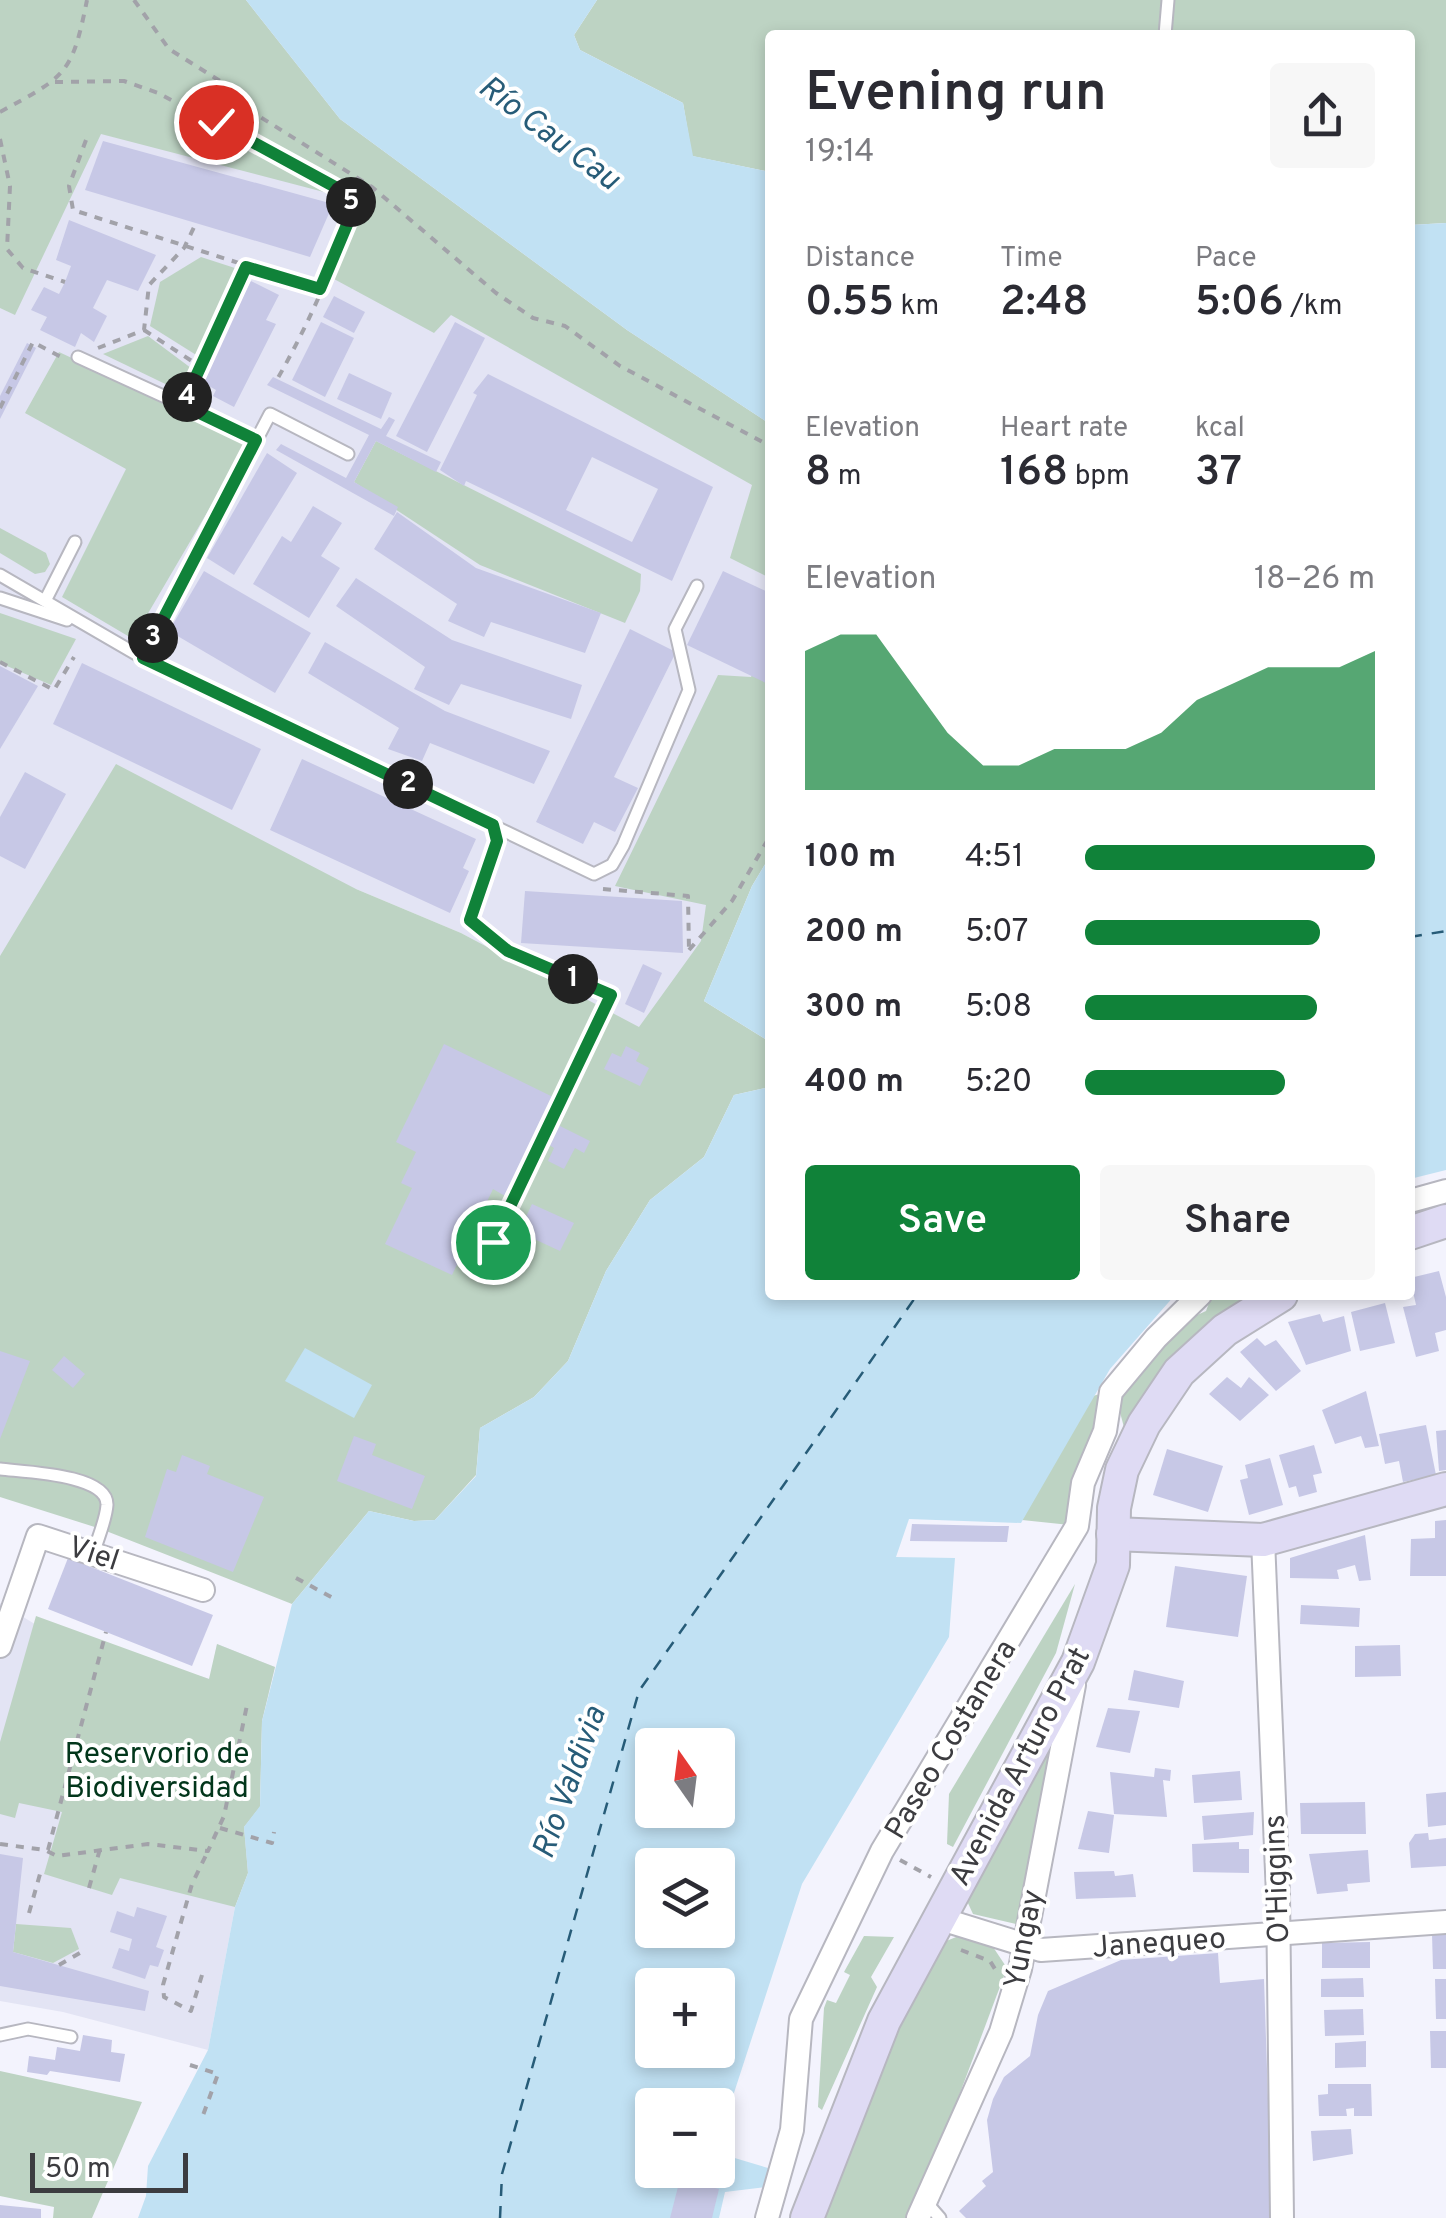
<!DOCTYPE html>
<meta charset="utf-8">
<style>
body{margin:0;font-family:Overpass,sans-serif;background:#f7f7f7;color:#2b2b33;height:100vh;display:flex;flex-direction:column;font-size:38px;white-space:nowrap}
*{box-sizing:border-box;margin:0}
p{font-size:32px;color:#7c7c81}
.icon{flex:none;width:55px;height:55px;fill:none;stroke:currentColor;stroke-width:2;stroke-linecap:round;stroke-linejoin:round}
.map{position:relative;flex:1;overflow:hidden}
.sheet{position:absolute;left:765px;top:30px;width:650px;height:1270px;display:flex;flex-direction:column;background:#fff;border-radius:10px;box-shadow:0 5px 15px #0003}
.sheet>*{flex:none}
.needle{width:65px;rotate:346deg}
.tools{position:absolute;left:635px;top:1728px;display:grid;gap:20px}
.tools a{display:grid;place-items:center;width:100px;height:100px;border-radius:10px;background:#fff;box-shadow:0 5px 15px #0003;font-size:50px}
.scale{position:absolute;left:30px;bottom:25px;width:158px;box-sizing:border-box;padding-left:10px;border:5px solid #3c3c40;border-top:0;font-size:28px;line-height:35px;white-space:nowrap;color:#3c3c40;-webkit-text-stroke:8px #fff;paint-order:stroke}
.pin{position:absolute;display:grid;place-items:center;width:85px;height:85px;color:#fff;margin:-42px;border:5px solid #fff;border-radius:50%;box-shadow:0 2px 10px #0007}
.km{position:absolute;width:50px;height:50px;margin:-25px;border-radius:50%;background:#222;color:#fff;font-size:28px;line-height:50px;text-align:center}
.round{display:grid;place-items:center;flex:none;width:105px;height:105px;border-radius:10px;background:#f7f7f7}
.headline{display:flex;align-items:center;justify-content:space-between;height:170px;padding:0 40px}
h1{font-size:55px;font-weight:600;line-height:75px}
.stats{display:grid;grid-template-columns:repeat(3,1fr);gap:15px;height:170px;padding:10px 40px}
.stats div{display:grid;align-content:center}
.stats b{font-size:42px;font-weight:600}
.stats small{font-size:28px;font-weight:400}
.stats p{font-size:28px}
.chart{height:280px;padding:20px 40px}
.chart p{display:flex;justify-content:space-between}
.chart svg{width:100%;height:180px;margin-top:10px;fill:#108239;opacity:.7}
.primary-button{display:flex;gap:20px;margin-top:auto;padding:20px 40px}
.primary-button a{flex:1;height:115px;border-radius:10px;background:#108239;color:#fff;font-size:40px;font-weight:600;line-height:115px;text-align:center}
.primary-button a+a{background:#f7f7f7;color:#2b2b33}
ul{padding:0 40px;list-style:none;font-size:32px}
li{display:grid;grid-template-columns:160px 120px 1fr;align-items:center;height:75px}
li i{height:25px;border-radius:12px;background:#108239}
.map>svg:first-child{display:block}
.built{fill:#e3e4f4}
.green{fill:#bdd3c3}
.water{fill:#c1e1f3;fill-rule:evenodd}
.pier{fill:#f3f3fd}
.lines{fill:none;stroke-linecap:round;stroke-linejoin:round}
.ferry{stroke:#275c78;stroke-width:2.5;stroke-dasharray:12 10;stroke-linecap:butt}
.building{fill:#c7c8e6;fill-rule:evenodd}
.lane-casing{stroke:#b7b7c0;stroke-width:15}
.street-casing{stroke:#b7b7c0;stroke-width:26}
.secondary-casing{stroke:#b7b7c0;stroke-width:36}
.path{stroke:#a2a2a9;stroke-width:4;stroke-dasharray:8 8;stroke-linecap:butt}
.lane{stroke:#fff;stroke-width:11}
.street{stroke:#fff;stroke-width:22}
.secondary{stroke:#dfdbf4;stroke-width:32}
.route-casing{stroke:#fff;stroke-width:20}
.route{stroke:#108239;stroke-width:12}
.labels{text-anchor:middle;stroke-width:8;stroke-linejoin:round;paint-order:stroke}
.street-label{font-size:30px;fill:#3c3c40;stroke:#fff}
.park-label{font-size:30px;fill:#02361b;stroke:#fff}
.water-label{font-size:32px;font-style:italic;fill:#275c78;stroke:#fff}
</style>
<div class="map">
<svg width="1446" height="2218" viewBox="0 0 1446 2218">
<rect width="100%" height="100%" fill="#f3f3fd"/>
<!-- built -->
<g class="built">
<polygon points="0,0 246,0 340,119 627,330 770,424 770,856 639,1028 461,933 356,889 0,956"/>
<polygon points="0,1603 48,1632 210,1679 217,1644 275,1667 262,1721 248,1873 235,1907 208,2050 63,2012 0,2001"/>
</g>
<!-- green -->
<g class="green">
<polygon points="0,0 246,0 340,119 627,330 770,424 770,578 730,558 752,485 451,315 434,333 334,279 355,227 343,197 101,134 15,315 0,308"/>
<polygon points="597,0 1446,0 1446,223 1410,225 1410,35 770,35 770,172 692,156 683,103 580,50 574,35"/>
<polygon points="201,257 241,270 201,358 150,326 160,282"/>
<polygon points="148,336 195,371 184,393 103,354"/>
<polygon points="59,352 249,441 133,639 62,597 126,469 25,413"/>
<polygon points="376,441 641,574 640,591 625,623 480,565 354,482"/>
<polygon points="0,528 46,553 50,564 45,572 35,574 0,553"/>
<polygon points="0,613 76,639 51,685 0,663"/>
<polygon points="770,635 770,856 752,886 704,1001 770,1042 770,1087 734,1095 704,1157 650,1200 606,1271 568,1361 534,1397 480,1428 476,1475 435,1520 414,1521 369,1511 292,1604 101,1529 0,1497 0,956 116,764 356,889 461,933 639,1027 701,941 706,905 615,886 718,675 751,677"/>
<polygon points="1212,1295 1255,1295 1126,1435 1116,1397 1184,1321 1206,1311"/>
<polygon points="1103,1393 1070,1525 1022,1520 1093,1396"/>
<polygon points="1075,1584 1056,1653 953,1847 947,1844 949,1794"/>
<polygon points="36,1616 209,1679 217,1644 275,1667 262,1721 260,1807 244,1827 248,1873 235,1907 120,1878 112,1895 44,1874 62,1812 19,1803 15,1818 0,1814 0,1742"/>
<polygon points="1052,1749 1055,1756 1016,1924 973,1914 967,1901 1044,1750"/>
<polygon points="16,1924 71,1928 79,1949 53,1963 13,1952"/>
<polygon points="961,1935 993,1947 1007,1968 913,2218 819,2218 876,2067 939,1944"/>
<polygon points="864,1936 894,1937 871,1977 877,1987 822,2110 818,2107 824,2008 827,2000 836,2003 850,1975 844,1972"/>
<polygon points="0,2071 142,2102 92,2218 53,2218 54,2207 0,2196"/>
</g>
<!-- water -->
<g class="water">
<polygon points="246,0 597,0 574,35 580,50 683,103 693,156 770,172 770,424 627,330 340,119"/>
<polygon points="1446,223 1446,1170 1410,1179 1410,225"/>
<polygon points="770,856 770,1042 704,1001 752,886"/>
<path d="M770,1087V1295H1175L1110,1369L1021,1523L909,1519L896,1557L955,1558L949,1637L802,1884L718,2142V2105H652V2170H718V2153L768,2168L758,2218H138L146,2196L148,2166L208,2050L235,1907L248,1873L244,1827L260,1806L262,1721L292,1604L369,1511L414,1521L435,1520L476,1476L480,1428L534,1397L568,1361L606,1271L650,1200L704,1157L734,1095ZM652,1745H718V1810H652ZM652,1865H718V1930H652ZM652,1985H718V2050H652Z"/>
<polygon points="305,1348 372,1385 354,1418 285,1381"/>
</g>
<!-- pier -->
<polygon class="pier" points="766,2187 758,2218 719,2218 725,2192"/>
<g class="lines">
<!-- ferry -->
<g class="ferry">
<polyline points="1410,937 1446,931"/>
<polyline points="500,2218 502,2174 639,1691 917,1295"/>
</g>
</g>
<!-- building -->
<g class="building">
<polygon points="103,141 333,204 310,257 85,190"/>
<polygon points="69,220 156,255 138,291 107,280 93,308 107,316 94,342 81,333 75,347 40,330 47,317 31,310 44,287 59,294 65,282 71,266 56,260"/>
<polygon points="251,281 279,295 266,320 276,324 234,407 213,396 216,390 200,381"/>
<polygon points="334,296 365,312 354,333 323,317"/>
<polygon points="321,322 354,338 325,397 292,380"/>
<polygon points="455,322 485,338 427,452 396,436"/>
<polygon points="27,343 36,348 0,419 0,396"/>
<polygon points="349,373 392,393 381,419 337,399"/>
<path d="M488,374L713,487L672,581L466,481L464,486L440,470L477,395L473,393ZM592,457L658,489L632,542L566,510Z"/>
<polygon points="273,377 381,429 389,417 395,420 386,436 441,462 436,472 376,441 354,482 398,507 394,516 276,450 281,444 346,478 369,435 267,385"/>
<polygon points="267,453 297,473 234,575 207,558"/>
<polygon points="313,506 342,523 321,556 340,568 309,618 253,584 282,536 291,542"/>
<polygon points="397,512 476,568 601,613 585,653 491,622 484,637 448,621 457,604 374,549"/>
<polygon points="204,571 311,633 275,693 169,631"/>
<polygon points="723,571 770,593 770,685 687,645"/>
<polygon points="356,578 452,640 582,685 571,719 461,684 449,705 414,689 425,667 336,606"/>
<polygon points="630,629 676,652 614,777 638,788 615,832 594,822 583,844 536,822"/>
<polygon points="325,642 445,711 550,751 534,784 430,743 422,761 388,749 399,728 308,673"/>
<polygon points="82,663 261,749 232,810 53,724"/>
<polygon points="0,666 38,686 0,749"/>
<polygon points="302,759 476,839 463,868 469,871 450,913 270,830"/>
<polygon points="25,772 66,794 25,869 0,856 0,817"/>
<polygon points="525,891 682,901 683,953 521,943"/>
<polygon points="643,964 662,973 644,1013 625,1004"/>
<polygon points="444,1044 553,1097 505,1196 493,1189 452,1275 385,1244 412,1188 401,1183 416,1152 396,1142"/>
<polygon points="626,1046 640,1053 636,1061 649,1068 640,1086 604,1069 612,1053 621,1057"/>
<polygon points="556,1124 590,1141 584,1153 575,1148 564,1169 548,1161 554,1148 546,1143"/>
<polygon points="532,1204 574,1223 560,1251 519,1232"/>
<polygon points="1439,1271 1446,1297 1446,1330 1435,1333 1439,1351 1416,1357 1403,1307 1416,1305 1410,1278"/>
<polygon points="1385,1303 1395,1343 1360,1351 1351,1312"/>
<polygon points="1320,1314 1323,1322 1344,1316 1351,1351 1306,1365 1288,1322"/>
<polygon points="1257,1338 1265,1346 1276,1340 1301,1371 1276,1391 1240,1352"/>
<polygon points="0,1351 30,1361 0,1439"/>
<polygon points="64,1356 85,1374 73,1388 52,1370"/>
<polygon points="1227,1377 1241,1388 1249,1377 1269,1395 1240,1421 1209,1394"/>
<polygon points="1366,1391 1379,1446 1365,1448 1361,1436 1335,1444 1322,1410"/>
<polygon points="1426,1425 1436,1475 1403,1482 1399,1461 1385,1464 1379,1434"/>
<polygon points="1446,1430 1446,1470 1439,1471 1436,1431"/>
<polygon points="354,1436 376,1444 372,1455 425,1476 412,1509 337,1481"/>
<polygon points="1314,1445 1322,1473 1313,1475 1317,1492 1299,1497 1296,1486 1289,1488 1279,1455"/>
<polygon points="1167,1449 1223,1466 1208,1512 1153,1495"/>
<polygon points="182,1455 210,1466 207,1474 264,1497 233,1572 145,1537 167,1469 176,1472"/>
<polygon points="1270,1458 1283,1505 1249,1515 1240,1480 1248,1478 1245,1465"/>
<polygon points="1446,1520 1446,1576 1410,1576 1411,1539 1435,1538 1435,1521"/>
<polygon points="912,1524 995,1526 1009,1526 1007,1542 910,1541"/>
<polygon points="1365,1535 1371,1580 1359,1581 1355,1565 1337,1570 1339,1579 1290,1578 1290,1558"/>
<polygon points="68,1558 213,1615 192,1666 48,1609"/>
<polygon points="1175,1566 1247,1576 1238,1637 1166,1627"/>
<polygon points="1301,1605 1360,1608 1359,1627 1300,1624"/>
<polygon points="1400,1645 1401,1676 1355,1677 1355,1646"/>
<polygon points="1134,1670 1184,1681 1179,1708 1128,1700"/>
<polygon points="1108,1708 1140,1711 1130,1753 1096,1747"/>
<polygon points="1155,1768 1171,1770 1170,1781 1163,1780 1167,1817 1114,1814 1110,1772 1154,1777"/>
<polygon points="1240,1771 1242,1800 1194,1803 1192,1775"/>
<polygon points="1446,1792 1446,1825 1428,1827 1426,1794"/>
<polygon points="1365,1802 1366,1834 1301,1834 1300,1803"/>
<polygon points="1088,1811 1114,1815 1109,1853 1078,1849"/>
<polygon points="1254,1812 1253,1835 1204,1840 1202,1816"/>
<polygon points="1428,1833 1429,1840 1446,1838 1446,1866 1411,1868 1409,1843 1415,1834"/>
<polygon points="1239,1842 1239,1849 1249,1849 1249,1873 1193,1872 1192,1844"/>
<polygon points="1368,1850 1370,1882 1347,1884 1348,1891 1317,1894 1309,1854"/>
<polygon points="0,1854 23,1858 13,1952 149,1991 145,2011 0,1986"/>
<polygon points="1114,1871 1115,1876 1133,1874 1136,1897 1076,1899 1074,1872"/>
<polygon points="137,1907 167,1916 156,1947 164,1950 158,1967 150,1965 145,1979 112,1968 119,1948 129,1951 132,1939 110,1932 117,1911 134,1917"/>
<polygon points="1446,1933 1446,1969 1433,1969 1432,1934"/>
<polygon points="1370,1942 1370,1968 1322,1968 1322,1943"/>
<polygon points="1218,1953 1220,1983 1264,1979 1272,2218 966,2218 959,2211 986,2186 982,2181 993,2172 987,2120 993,2099 1004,2077 1030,2056 1038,2015 1048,1991 1121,1960"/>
<polygon points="1363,1978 1364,1997 1321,1997 1321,1979"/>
<polygon points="1435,1979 1446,1979 1446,2019 1436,2019"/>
<polygon points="1363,2009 1364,2035 1325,2036 1324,2010"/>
<polygon points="1430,2031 1446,2031 1446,2068 1431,2068"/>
<polygon points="83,2035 112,2040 111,2052 125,2054 120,2082 50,2071 47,2075 27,2072 29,2056 55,2060 57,2047 80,2051"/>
<polygon points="1366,2041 1366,2067 1335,2068 1335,2043"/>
<polygon points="1328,2084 1371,2084 1372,2116 1354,2116 1354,2108 1346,2109 1347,2116 1319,2116 1318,2095 1328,2094"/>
<polygon points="1351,2129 1353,2154 1313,2161 1311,2131"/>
<polygon points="680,2179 719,2189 712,2218 670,2218"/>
<polygon points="0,2205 41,2209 41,2218 0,2218"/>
</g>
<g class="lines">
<defs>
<g id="lane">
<polyline points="1165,35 1168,0"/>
<polyline points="78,357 257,439"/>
<polyline points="0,575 143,658 594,874 612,865 623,846 689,690 675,629 697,586"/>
<polyline points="0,598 67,620"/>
<polyline points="46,599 75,542"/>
<polyline points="143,658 270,414 348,454"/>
<path d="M0,1469C23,1472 108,1474 107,1505C106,1520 98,1537 94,1552"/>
<polyline points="0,2035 28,2029 71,2037"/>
<polyline points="926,2202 940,2218"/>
</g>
<g id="street">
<polyline points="1410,1201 1446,1191"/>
<polyline points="1263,1540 1278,1895 1282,2218"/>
<polyline points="0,1646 38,1536 203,1590"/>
<polyline points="938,1918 1041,1950 1446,1922"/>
<polyline points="767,2218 792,2130 801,2019 882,1851 1077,1526 1083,1483 1105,1431 1111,1392 1156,1338 1200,1295"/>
<polyline points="918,2218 1001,2032 1020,1969 1074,1685"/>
</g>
<g id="secondary">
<polyline points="1410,1233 1446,1221"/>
<polyline points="1113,1534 1263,1540 1446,1489"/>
<polyline points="807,2218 884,2021 1078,1662 1113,1565 1114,1508 1122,1470 1144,1424 1179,1372 1225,1330 1281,1295"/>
</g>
</defs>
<!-- lane casing -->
<use href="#lane" class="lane-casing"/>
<!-- street casing -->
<use href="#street" class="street-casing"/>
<!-- secondary casing -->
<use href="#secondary" class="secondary-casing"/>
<!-- path -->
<g class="path">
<polyline points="134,0 169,49 228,86 254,113 372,187 496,293 533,318 565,326 620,366 770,446"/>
<path d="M55,82L124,81L158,93L347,195L354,208C333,268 307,328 275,383"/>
<path d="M0,112C66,76 72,75 87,0"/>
<polyline points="0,139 10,186 7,249 23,268 65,282"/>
<polyline points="86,140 69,186 73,210 320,289"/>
<polyline points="144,330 201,367"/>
<polyline points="98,348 144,330 149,285 184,248 196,223"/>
<polyline points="189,392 245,268"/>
<polyline points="0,408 33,342 61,357"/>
<polyline points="0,662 54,690 74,657"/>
<polyline points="603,889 688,896 689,950"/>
<polyline points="689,950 732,901 770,836"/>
<polyline points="493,1242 611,995 508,951 470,920 496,844"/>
<polyline points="296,1578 333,1598"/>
<polyline points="220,1828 272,1843 274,1832"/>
<polyline points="0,1844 45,1850 57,1856 148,1844 208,1851 224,1816 247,1705"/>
<polyline points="48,1850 106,1632"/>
<polyline points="900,1860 931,1877"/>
<polyline points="89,1888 100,1849"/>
<polyline points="29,1913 40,1874"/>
<polyline points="961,1950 990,1961 995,1969"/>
<polyline points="59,1965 85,1950"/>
<polyline points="202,1975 191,2011 164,1997 163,1985 192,1884 208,1851"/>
<polyline points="190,2065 218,2074 202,2118"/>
</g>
<!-- lane -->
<use href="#lane" class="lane"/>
<!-- street -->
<use href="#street" class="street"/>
<!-- secondary -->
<use href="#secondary" class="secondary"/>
</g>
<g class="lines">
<defs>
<polyline id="route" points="216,122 348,194 354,208 320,289 246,267 183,405 256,440 143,658 493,825 497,841 470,920 508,951 611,995 493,1242"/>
</defs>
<!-- route casing -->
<use href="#route" class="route-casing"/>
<!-- route -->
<use href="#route" class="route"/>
</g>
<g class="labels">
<!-- street labels -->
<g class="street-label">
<text transform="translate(94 1553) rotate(18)" y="10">Viel</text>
<text transform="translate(950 1739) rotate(-59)" y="10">Paseo Costanera</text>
<text transform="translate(1019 1766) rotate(-62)" y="10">Avenida Arturo Prat</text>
<text transform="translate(1276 1879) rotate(-92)" y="10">O'Higgins</text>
<text transform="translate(1023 1939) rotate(-79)" y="10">Yungay</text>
<text transform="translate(1159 1942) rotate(-4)" y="10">Janequeo</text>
</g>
<!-- park labels -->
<g class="park-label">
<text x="157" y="1763">Reservorio de<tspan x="157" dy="34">Biodiversidad</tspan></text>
</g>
<!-- water labels -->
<g class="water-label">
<text transform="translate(550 132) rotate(37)" y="11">Río Cau Cau</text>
<text transform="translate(568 1782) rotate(-70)" y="11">Río Valdivia</text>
</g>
</g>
</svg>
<div class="tools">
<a><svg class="needle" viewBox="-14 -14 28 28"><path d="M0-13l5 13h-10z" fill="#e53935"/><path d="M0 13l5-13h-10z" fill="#7c7c81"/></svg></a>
<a><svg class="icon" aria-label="layers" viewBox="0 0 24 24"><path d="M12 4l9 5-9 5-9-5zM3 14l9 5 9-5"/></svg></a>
<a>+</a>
<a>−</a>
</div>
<div class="scale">50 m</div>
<div class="pin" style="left:493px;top:1242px;background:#1e9e55"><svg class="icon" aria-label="arrive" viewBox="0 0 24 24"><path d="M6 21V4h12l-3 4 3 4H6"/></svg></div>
<div class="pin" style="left:216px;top:122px;background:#d93025"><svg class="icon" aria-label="check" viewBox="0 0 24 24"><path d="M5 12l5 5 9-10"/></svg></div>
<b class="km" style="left:573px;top:979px">1</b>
<b class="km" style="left:408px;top:784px">2</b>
<b class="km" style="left:153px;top:638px">3</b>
<b class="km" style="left:187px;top:397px">4</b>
<b class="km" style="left:351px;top:202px">5</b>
<section class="sheet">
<div class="headline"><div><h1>Evening run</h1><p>19:14</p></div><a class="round"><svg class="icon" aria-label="share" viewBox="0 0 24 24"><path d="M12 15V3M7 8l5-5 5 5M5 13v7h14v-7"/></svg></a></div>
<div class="stats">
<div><p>Distance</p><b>0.55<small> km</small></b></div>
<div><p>Time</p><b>2:48</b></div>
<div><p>Pace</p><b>5:06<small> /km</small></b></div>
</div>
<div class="stats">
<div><p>Elevation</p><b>8<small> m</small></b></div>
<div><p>Heart rate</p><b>168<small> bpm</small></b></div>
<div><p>kcal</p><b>37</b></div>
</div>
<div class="chart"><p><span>Elevation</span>18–26 m</p>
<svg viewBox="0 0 160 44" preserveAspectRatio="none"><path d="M0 44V10L10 6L20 6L30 18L40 30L50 38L60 38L70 34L80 34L90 34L100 30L110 22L120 18L130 14L140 14L150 14L160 10V44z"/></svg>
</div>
<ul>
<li><b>100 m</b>4:51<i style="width:100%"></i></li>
<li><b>200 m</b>5:07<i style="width:81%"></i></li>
<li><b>300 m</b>5:08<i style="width:80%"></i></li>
<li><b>400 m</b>5:20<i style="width:69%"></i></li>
</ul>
<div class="primary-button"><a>Save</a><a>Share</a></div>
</section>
</div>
